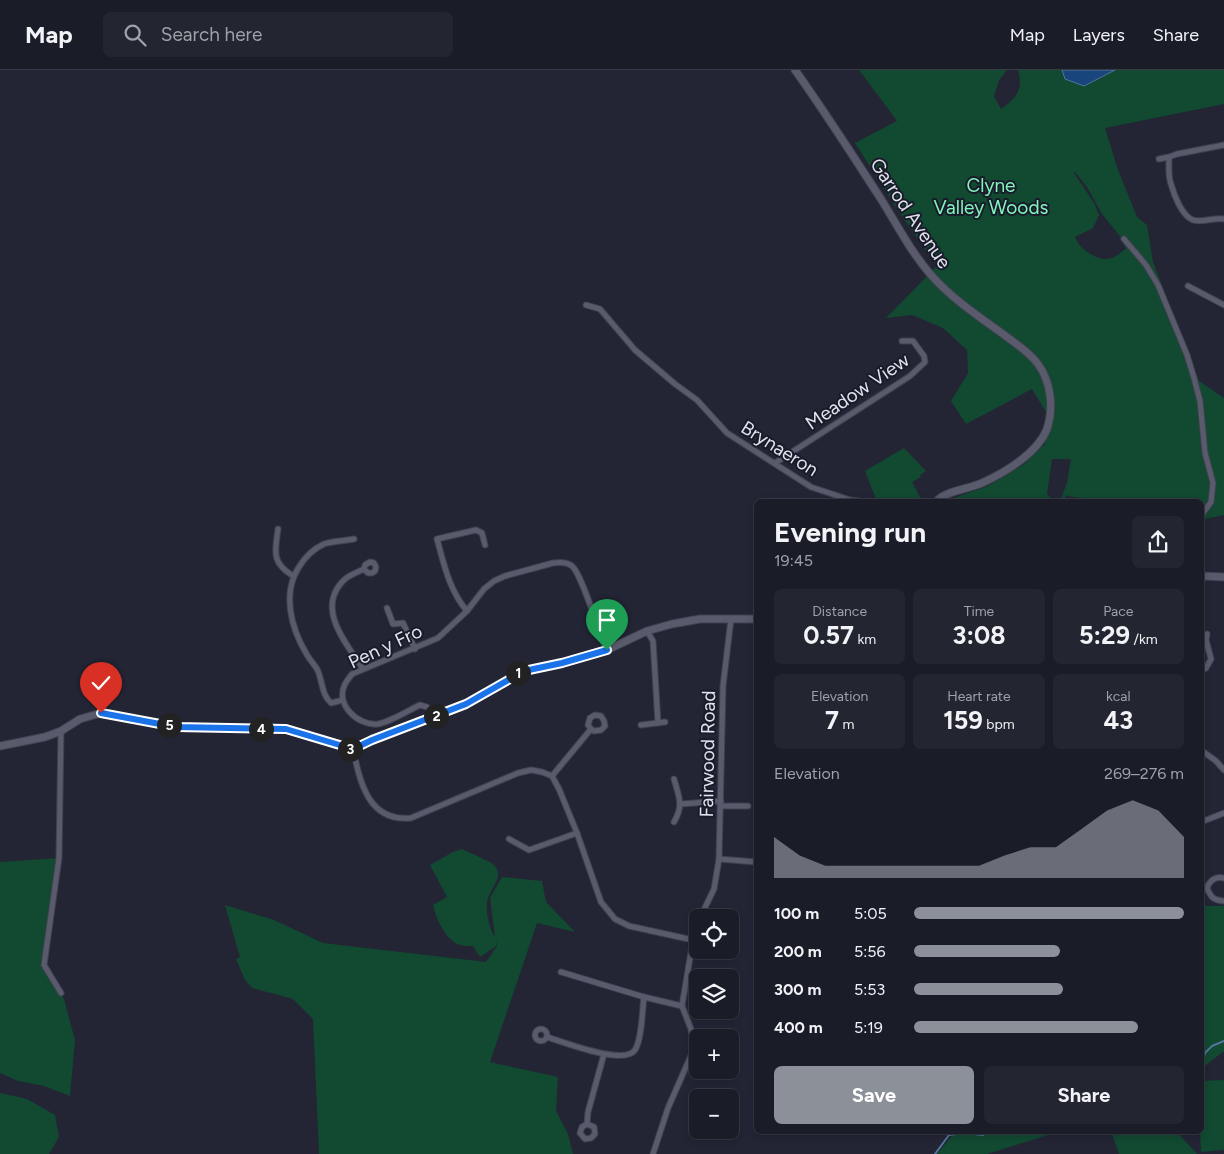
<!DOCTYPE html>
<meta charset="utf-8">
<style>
body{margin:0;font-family:Figtree,sans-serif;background:#232530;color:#f1f3f6;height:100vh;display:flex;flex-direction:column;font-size:19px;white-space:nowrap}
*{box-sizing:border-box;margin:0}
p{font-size:16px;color:#9fa1a8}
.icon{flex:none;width:28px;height:28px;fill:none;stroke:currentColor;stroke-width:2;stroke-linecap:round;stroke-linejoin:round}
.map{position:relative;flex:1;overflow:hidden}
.panel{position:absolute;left:754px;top:429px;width:450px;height:635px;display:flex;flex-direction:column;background:#1a1c28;border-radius:8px;box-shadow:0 2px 8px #0003,0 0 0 1px #383a45}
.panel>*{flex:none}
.controls{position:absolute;left:689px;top:839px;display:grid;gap:10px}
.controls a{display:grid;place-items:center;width:50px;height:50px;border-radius:8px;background:#1a1c28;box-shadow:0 2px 8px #0003,0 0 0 1px #383a45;font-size:25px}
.pin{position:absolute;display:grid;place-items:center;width:42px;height:42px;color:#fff;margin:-51px -21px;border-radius:50% 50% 50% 0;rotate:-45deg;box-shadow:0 0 5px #0007}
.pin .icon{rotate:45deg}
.km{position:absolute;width:25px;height:25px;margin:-12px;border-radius:50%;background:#222;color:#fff;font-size:14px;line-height:25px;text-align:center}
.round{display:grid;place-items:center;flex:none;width:52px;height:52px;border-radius:8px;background:#232530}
.summary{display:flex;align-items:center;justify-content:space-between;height:85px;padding:0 20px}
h1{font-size:28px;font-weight:700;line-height:38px}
.metrics{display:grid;grid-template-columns:repeat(3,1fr);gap:8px;height:85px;padding:5px 20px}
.metrics div{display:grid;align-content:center;border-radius:8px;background:#232530;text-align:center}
.metrics b{font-size:25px;font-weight:700}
.metrics small{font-size:14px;font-weight:400}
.metrics p{font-size:14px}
.chart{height:140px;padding:10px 20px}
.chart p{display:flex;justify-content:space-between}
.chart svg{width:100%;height:90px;margin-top:5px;fill:#8c9099;opacity:.7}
.action{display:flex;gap:10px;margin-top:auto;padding:10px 20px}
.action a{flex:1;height:58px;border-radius:8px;background:#8c9099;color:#fff;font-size:20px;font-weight:700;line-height:58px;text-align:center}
.action a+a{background:#232530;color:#f1f3f6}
ul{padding:0 20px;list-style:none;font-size:16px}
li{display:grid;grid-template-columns:80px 60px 1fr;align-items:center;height:38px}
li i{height:12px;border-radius:6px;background:#8c9099}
header{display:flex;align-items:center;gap:30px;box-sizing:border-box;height:70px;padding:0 25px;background:#1a1c28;border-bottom:1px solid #383a45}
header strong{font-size:24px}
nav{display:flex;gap:28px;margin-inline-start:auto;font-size:18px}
.search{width:350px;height:45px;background:#232530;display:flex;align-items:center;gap:12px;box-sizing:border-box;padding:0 18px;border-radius:8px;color:#9fa1a8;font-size:19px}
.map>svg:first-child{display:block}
.green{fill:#114931;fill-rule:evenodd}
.water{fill:#18457b;stroke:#54749d}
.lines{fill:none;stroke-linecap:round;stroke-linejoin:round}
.stream{stroke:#54749d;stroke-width:2}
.street-casing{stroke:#40414e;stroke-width:7}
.secondary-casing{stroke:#40414e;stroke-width:9}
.street{stroke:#595b6d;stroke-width:5}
.secondary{stroke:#595b6d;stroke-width:7}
.route-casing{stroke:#fff;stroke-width:10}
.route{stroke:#1a73e8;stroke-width:6}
.labels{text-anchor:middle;stroke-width:4;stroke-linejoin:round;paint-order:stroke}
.park-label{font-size:19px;fill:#82f5bc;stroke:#1a1b2a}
.street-label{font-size:19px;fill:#e0e2ec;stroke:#1a1b2a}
</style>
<header>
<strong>Map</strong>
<div class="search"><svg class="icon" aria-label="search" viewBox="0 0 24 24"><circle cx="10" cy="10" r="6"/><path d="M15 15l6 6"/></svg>Search here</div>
<nav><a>Map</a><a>Layers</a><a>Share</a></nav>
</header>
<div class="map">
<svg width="1224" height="1084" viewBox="0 0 1224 1084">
<rect width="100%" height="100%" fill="#232535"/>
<!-- green -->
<g class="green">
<path d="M859,0H1007L999,10L994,26L1001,39C1016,29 1024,19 1018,0H1062L1065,9L1073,12L1097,10L1115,0H1224V34L1105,58L1118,100L1137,147L1147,155L1153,192L1199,311L1224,328V445L1201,450V431H1105L1066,426L1064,431H1060L1067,413L1071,389H1052L1047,424L1053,431H945L988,416L1023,395L1045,374L1047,344L1032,319L966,354L951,331L968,303L967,280L943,258L912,245L886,248L937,196L903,148L855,73L897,51ZM1075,102L1087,117L1102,144L1119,165L1126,179C1121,181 1117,187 1112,188C1099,193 1079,179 1075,167L1093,158L1099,145L1094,133L1074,103Z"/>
<polygon points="904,378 926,401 920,405 921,407 912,412 922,431 876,429 865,401"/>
<path d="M462,779C466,781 491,792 493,794C507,807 488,819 487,833C486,843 489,858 495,867L490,828L502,807L542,811L546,832L575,862L537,853L490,992L558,1007L556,1041L568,1064L573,1084H319L313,949L293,929L252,918L245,910L236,889L240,887L225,835L274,850L323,873L486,892L497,876V871L496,876L480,887L473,876C469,876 464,876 460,875C446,871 436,849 433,835L447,827L430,795L453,782Z"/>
<polygon points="59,788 44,895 64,929 75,970 70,1026 44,1016 18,1011 0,1003 0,792"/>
<polygon points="1205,836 1224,836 1224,981 1201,999 1201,838"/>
<polygon points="1224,1010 1224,1080 1201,1082 1200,1061 1201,1061 1201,1011"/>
<polygon points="0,1023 27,1029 55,1045 59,1067 49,1084 0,1084"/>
<polygon points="956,1061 1061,1061 987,1084 937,1084"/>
<polygon points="1111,1061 1176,1061 1197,1084 1119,1084"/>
</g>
<!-- water -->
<polygon class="water" points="1062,0 1115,0 1084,16 1065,9"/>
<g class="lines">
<!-- stream -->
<g class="stream">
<polyline points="1201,997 1205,983 1212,976 1224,971"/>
<polyline points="935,1084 949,1065 965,1063 983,1065 988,1061"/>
</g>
<defs>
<g id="street">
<path d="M1224,75L1177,84L1169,87C1169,96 1168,107 1171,114C1174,125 1182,146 1193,150C1203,153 1214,147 1224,149"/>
<polyline points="1159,89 1169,87"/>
<polyline points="1124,169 1146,195 1158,215 1187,285 1194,308 1200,331 1205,383 1213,413 1211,432 1201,446"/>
<polyline points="1188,216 1224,235"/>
<polyline points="586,235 600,239 635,280 675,314 697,330 727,363 811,417 850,430 859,431"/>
<polyline points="775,393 910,306 925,292 924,286 913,271 902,271"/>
<path d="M278,459C275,482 271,492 293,506"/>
<polyline points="387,538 393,554 403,553 415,579"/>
<path d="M467,541C449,520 444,494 437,469L476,460L482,463L485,475"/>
<polyline points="647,561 653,571 658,653"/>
<path d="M363,599C346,573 315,538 344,510C349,505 358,502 364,499L368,503H372L375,501L376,497L374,493L370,492L365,495L364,499"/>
<polyline points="1201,601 1206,598 1211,589 1206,570 1207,564"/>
<path d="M343,630L331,633C321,624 323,611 317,599C314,594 309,589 306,583C291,558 282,523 299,497C305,487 313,479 324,474C333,471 344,471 354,469"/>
<path d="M432,647L427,637L420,635C409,640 390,652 378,654C357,656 335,634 345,614C347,610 350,607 352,604L438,568L467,541L484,519L494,511L505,506L553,493C560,492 567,492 572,496C582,504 599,564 607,580"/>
<polyline points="641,655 665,652"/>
<path d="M353,679C360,712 368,752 411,748L518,703L531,700L542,702L552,706L559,719L577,763L601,832L615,849L629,856L693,870"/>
<polyline points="1201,680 1216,691 1224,700"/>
<polyline points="552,706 591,659 588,655 590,648 595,645 601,646 604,651 605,656 601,660 594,661 591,659"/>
<polyline points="681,734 721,731"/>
<polyline points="721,736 748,736"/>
<path d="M674,752C684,735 679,727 674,709"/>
<polyline points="1201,752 1224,743"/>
<polyline points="509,769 529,780 577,763"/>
<polyline points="719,789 756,792"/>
<path d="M1224,808C1216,806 1210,810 1207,818C1211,828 1214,830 1224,831"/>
<polyline points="700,848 714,819 719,789 723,616 731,549"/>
<polyline points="561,902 644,927 682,936"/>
<polyline points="61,923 44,895 59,788 61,661"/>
<circle cx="541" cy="965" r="6"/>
<path d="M547,967C563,972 624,996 635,980C642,969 642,942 644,927"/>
<polyline points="587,1054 594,1057 595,1064 591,1068 585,1069 580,1063 582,1057 587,1054 588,1042 604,984"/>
<polyline points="653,1084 668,1038 693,981 691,959 682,936 693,870 698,854"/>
</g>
<g id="secondary">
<path d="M795,0C825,42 853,86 881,129C897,155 911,182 931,205C952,229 981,248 1007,267C1018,275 1030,283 1038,294C1051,312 1054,338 1047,359C1038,383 1004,403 982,413C969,419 945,421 937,431"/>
<polyline points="1201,506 1224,507"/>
<polyline points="0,676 45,667 61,661 80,649 101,643 176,657 286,659 353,679 372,670 466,634 524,601 562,593 607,580 647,561 672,554 700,549 756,549"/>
</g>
</defs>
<!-- street casing -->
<use href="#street" class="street-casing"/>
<!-- secondary casing -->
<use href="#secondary" class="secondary-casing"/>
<!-- street -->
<use href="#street" class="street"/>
<!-- secondary -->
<use href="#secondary" class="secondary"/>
</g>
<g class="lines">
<defs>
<polyline id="route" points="101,643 176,657 286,659 353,679 372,670 466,634 524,601 562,593 607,580"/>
</defs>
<!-- route casing -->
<use href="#route" class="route-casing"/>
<!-- route -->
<use href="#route" class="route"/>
</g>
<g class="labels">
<!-- park labels -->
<g class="park-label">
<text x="991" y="122">Clyne<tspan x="991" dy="22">Valley Woods</tspan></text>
</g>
<!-- street labels -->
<g class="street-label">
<text transform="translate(911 143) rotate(56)" y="7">Garrod Avenue</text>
<text transform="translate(857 321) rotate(-34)" y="7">Meadow View</text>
<text transform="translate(780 378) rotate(32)" y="7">Brynaeron</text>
<text transform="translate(385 576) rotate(-25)" y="7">Pen y Fro</text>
<text transform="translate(707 684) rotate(-89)" y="7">Fairwood Road</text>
</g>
</g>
</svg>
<div class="controls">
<a><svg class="icon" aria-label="locate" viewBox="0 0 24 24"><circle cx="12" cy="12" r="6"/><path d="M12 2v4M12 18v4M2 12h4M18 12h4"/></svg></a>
<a><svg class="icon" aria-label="layers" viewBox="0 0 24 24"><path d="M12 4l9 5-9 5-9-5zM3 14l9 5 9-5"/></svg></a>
<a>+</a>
<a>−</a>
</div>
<div class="pin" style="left:607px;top:580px;background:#1e9e55"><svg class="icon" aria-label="arrive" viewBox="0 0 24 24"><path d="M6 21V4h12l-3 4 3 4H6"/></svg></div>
<div class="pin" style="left:101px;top:643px;background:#d93025"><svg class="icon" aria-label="check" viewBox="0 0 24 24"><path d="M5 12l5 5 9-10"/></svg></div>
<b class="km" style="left:518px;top:603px">1</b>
<b class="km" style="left:436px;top:646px">2</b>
<b class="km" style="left:350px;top:679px">3</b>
<b class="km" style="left:261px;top:659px">4</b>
<b class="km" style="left:169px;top:655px">5</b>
<section class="panel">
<div class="summary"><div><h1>Evening run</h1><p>19:45</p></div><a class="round"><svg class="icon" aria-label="share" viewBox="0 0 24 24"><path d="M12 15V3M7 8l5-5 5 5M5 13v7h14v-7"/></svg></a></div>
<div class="metrics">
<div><p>Distance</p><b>0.57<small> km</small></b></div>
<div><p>Time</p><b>3:08</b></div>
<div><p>Pace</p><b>5:29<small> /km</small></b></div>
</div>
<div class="metrics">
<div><p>Elevation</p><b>7<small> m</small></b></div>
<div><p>Heart rate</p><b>159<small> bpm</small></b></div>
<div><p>kcal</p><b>43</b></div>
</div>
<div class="chart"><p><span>Elevation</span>269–276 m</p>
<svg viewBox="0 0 160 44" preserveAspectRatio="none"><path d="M0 44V24L10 33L20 38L30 38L40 38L50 38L60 38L70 38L80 38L90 33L100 29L110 29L120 20L130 11L140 6L150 11L160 24V44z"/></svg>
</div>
<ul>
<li><b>100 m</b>5:05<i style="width:100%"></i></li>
<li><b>200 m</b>5:56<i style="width:54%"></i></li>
<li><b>300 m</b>5:53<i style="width:55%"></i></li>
<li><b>400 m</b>5:19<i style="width:83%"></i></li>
</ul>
<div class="action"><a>Save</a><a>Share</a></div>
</section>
</div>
